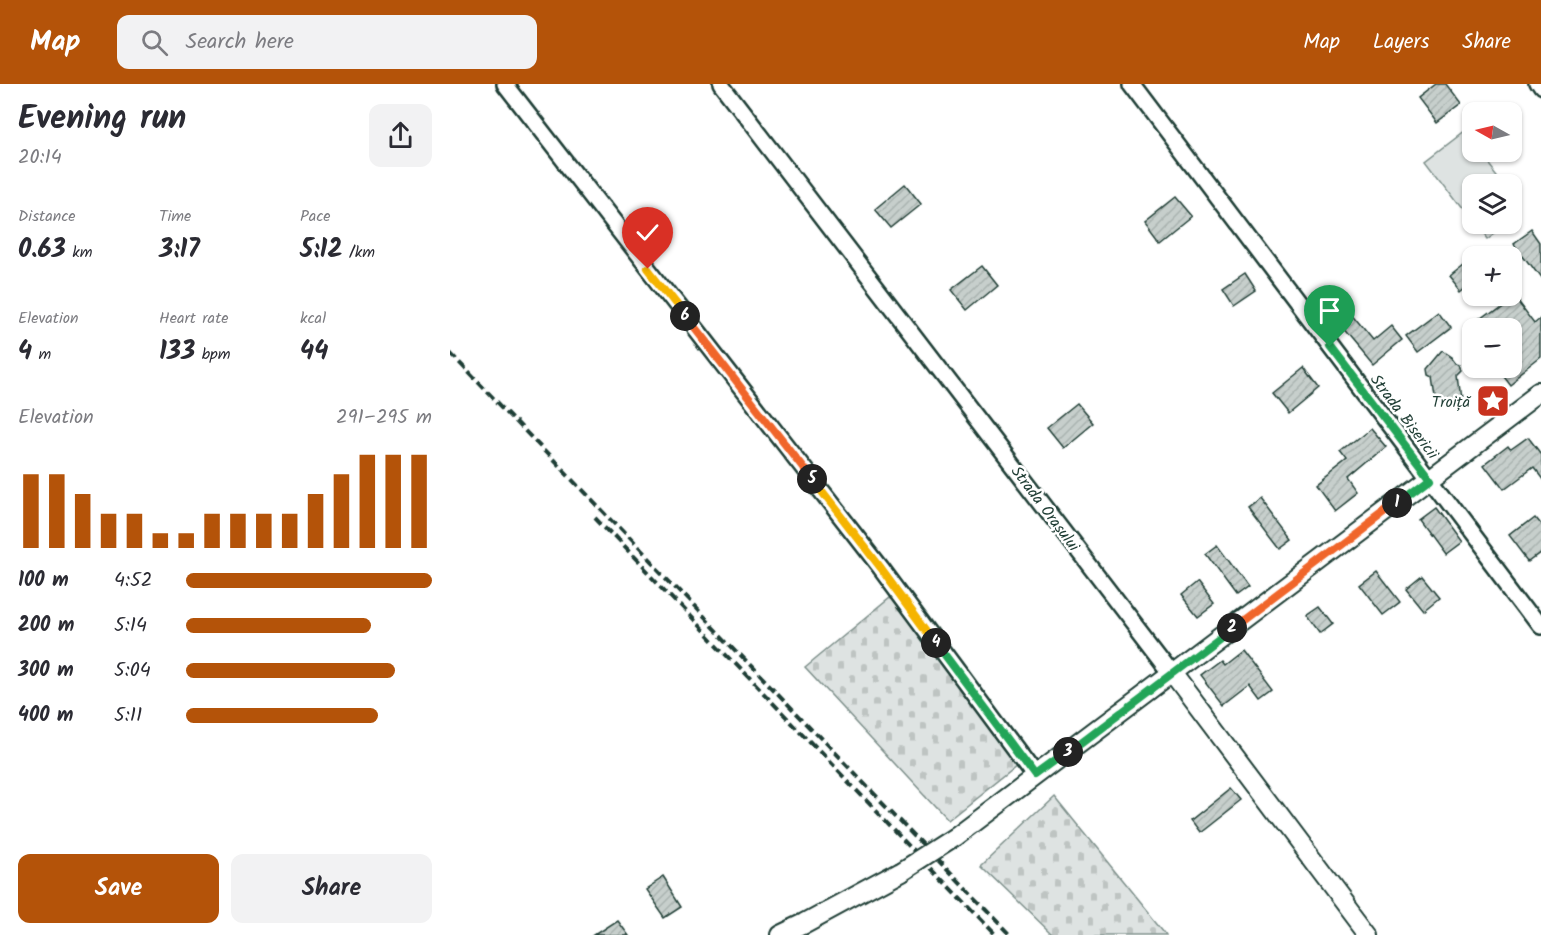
<!DOCTYPE html>
<meta charset="utf-8">
<style>
body{margin:0;font-family:Kalam,sans-serif;background:#f2f2f3;color:#2b2b33;height:100vh;display:flex;flex-direction:column;font-size:22px;white-space:nowrap}
*{box-sizing:border-box;margin:0}
p{font-size:20px;color:#7c7c81}
.icon{flex:none;width:33px;height:33px;fill:none;stroke:currentColor;stroke-width:2;stroke-linecap:round;stroke-linejoin:round}
.map{position:relative;flex:1;overflow:hidden}
.drawer{display:flex;flex-direction:column;background:#fff;width:450px}
.drawer>*{flex:none}
.needle{width:39px;rotate:278deg}
.fabs{position:absolute;left:1012px;top:18px;display:grid;gap:12px}
.fabs a{display:grid;place-items:center;width:60px;height:60px;border-radius:12px;background:#fff;box-shadow:0 2px 4px #0004;font-size:30px}
.pin{position:absolute;display:grid;place-items:center;width:51px;height:51px;color:#fff;margin:-62px -26px;border-radius:50% 50% 50% 0;rotate:-45deg;box-shadow:0 0 6px #0007}
.pin .icon{rotate:45deg}
.km{position:absolute;width:30px;height:30px;margin:-15px;border-radius:50%;background:#222;color:#fff;font-size:16px;line-height:30px;text-align:center}
.round{display:grid;place-items:center;flex:none;width:63px;height:63px;border-radius:12px;background:#f2f2f3}
.headline{display:flex;align-items:center;justify-content:space-between;height:102px;padding:0 18px}
h1{font-size:33px;font-weight:800;line-height:45px}
.stats{display:grid;grid-template-columns:repeat(3,1fr);gap:9px;height:102px;padding:6px 18px}
.stats div{display:grid;align-content:center}
.stats b{font-size:26px;font-weight:800}
.stats small{font-size:16px;font-weight:400}
.stats p{font-size:16px}
.chart{height:168px;padding:12px 18px}
.chart p{display:flex;justify-content:space-between}
.chart svg{width:100%;height:108px;margin-top:6px;stroke:#b45309;stroke-width:6}
.cta{display:flex;gap:12px;margin-top:auto;padding:12px 18px}
.cta a{flex:1;height:69px;border-radius:12px;background:#b45309;color:#fff;font-size:24px;font-weight:800;line-height:69px;text-align:center}
.cta a+a{background:#f2f2f3;color:#2b2b33}
ul{padding:0 18px;list-style:none;font-size:20px}
li{display:grid;grid-template-columns:96px 72px 1fr;align-items:center;height:45px}
li i{height:15px;border-radius:8px;background:#b45309}
header{display:flex;align-items:center;gap:36px;box-sizing:border-box;height:84px;padding:0 30px;background:#b45309;color:#fff}
header strong{font-size:28px}
nav{display:flex;gap:33px;margin-inline-start:auto;font-size:21px}
.search{width:420px;height:54px;background:#f2f2f3;display:flex;align-items:center;gap:15px;box-sizing:border-box;padding:0 21px;border-radius:12px;color:#7c7c81;font-size:22px}
main{display:flex;flex:1;min-height:0}
.map>svg:first-child{display:block}
.cemetery{fill:url(#cemetery-stones);stroke:#7e908b;stroke-width:1.5}
.pitch{fill:#dee3e2;stroke:#7e908b;stroke-width:1.5}
.building{fill:url(#building-hatch);stroke:#1f3d34;stroke-width:1.5}
.lines{fill:none;stroke-linecap:round;stroke-linejoin:round}
.minor-casing{stroke:#1f3d34;stroke-width:20}
.major-casing{stroke:#1f3d34;stroke-width:22}
.minor{stroke:#fff;stroke-width:15}
.major{stroke:#fff;stroke-width:18}
.rail{stroke:#1f3d34;stroke-width:4;stroke-dasharray:9 4.5;stroke-linecap:butt}
.major-bridge-casing{stroke:#1f3d34;stroke-width:22;stroke-linecap:butt}
.major-bridge{stroke:#fff;stroke-width:18}
.split-1-casing{stroke:#fff;stroke-width:12}
.split-2-casing{stroke:#fff;stroke-width:12}
.split-3-casing{stroke:#fff;stroke-width:12}
.split-4-casing{stroke:#fff;stroke-width:12}
.split-5-casing{stroke:#fff;stroke-width:12}
.split-6-casing{stroke:#fff;stroke-width:12}
.split-7-casing{stroke:#fff;stroke-width:12}
.split-1{stroke:#22a559;stroke-width:8}
.split-2{stroke:#f0652b;stroke-width:8}
.split-3{stroke:#22a559;stroke-width:8}
.split-4{stroke:#22a559;stroke-width:8}
.split-5{stroke:#f5b400;stroke-width:8}
.split-6{stroke:#f0652b;stroke-width:8}
.split-7{stroke:#f5b400;stroke-width:8}
.labels{text-anchor:middle;stroke-width:5;stroke-linejoin:round;paint-order:stroke}
.poi-label{font-size:16px;fill:#1f3d34;stroke:#fff;text-anchor:end}
.street-label{font-size:16px;fill:#1f3d34;stroke:#fff}
</style>
<header>
<strong>Map</strong>
<div class="search"><svg class="icon" aria-label="search" viewBox="0 0 24 24"><circle cx="10" cy="10" r="6"/><path d="M15 15l6 6"/></svg>Search here</div>
<nav><a>Map</a><a>Layers</a><a>Share</a></nav>
</header>
<main>
<section class="drawer">
<div class="headline"><div><h1>Evening run</h1><p>20:14</p></div><a class="round"><svg class="icon" aria-label="share" viewBox="0 0 24 24"><path d="M12 15V3M7 8l5-5 5 5M5 13v7h14v-7"/></svg></a></div>
<div class="stats">
<div><p>Distance</p><b>0.63<small> km</small></b></div>
<div><p>Time</p><b>3:17</b></div>
<div><p>Pace</p><b>5:12<small> /km</small></b></div>
</div>
<div class="stats">
<div><p>Elevation</p><b>4<small> m</small></b></div>
<div><p>Heart rate</p><b>133<small> bpm</small></b></div>
<div><p>kcal</p><b>44</b></div>
</div>
<div class="chart"><p><span>Elevation</span>291–295 m</p>
<svg viewBox="0 0 160 44" preserveAspectRatio="none"><path d="M5 44V14M15 44V14M25 44V22M35 44V30M45 44V30M55 44V38M65 44V38M75 44V30M85 44V30M95 44V30M105 44V30M115 44V22M125 44V14M135 44V6M145 44V6M155 44V6"/></svg>
</div>
<ul>
<li><b>100 m</b>4:52<i style="width:100%"></i></li>
<li><b>200 m</b>5:14<i style="width:75%"></i></li>
<li><b>300 m</b>5:04<i style="width:85%"></i></li>
<li><b>400 m</b>5:11<i style="width:78%"></i></li>
</ul>
<div class="cta"><a>Save</a><a>Share</a></div>
</section>
<div class="map">
<svg width="1091" height="851" viewBox="0 0 1091 851">
<defs>
<pattern id="cemetery-stones" width="16" height="16" patternUnits="userSpaceOnUse" patternTransform="scale(1.5)"><rect width="16" height="16" fill="#dee3e2"/><path d="M2 7V4a2 2 0 0 1 4 0v3zM10 15v-3a2 2 0 0 1 4 0v3z" fill="#bec4c2"/></pattern>
<pattern id="building-hatch" width="6" height="6" patternUnits="userSpaceOnUse" patternTransform="scale(1.5)"><rect width="6" height="6" fill="#c7cfcc"/><path d="M-1 1l2-2M0 6l6-6M5 7l2-2" fill="none" stroke="#aab3b0"/></pattern>
</defs>
<rect width="100%" height="100%" fill="#fff"/>
<filter id="ink" filterUnits="userSpaceOnUse"><feTurbulence type="fractalNoise" baseFrequency=".0167" numOctaves="2"/><feDisplacementMap in="SourceGraphic" scale="12" xChannelSelector="R" yChannelSelector="G"/><feConvolveMatrix kernelMatrix="1 2 1 2 8 2 1 2 1" color-interpolation-filters="sRGB"/></filter>
<g filter="url(#ink)">
<!-- cemetery -->
<g class="cemetery">
<polygon points="440,513 445,516 567,680 497,736 355,583"/>
<polygon points="604,712 714,848 716,851 603,851 531,781"/>
</g>
<!-- pitch -->
<g class="pitch">
<polygon points="1015,47 1023,57 1023,68 1031,68 1056,100 1023,100 1023,139 976,77"/>
<polygon points="1024,140 1055,140 1035,155"/>
</g>
<!-- building -->
<g class="building">
<polygon points="986,0 995,0 1011,21 987,39 968,14"/>
<polygon points="455,100 471,120 441,144 425,125"/>
<polygon points="725,113 741,132 710,157 695,137"/>
<polygon points="1082,147 1091,160 1091,197 1064,160"/>
<polygon points="1023,172 1023,196 1011,206 999,191"/>
<polygon points="532,182 547,201 517,226 501,206"/>
<polygon points="795,190 806,207 784,222 773,205"/>
<polygon points="1063,209 1085,238 1091,233 1091,275 1058,301 1045,284 1062,284 1062,261 1067,258 1062,252 1062,244 1057,244 1052,239 1045,244 1036,244 1029,235 1060,212 1062,212"/>
<polygon points="989,227 1001,243 968,268 956,252"/>
<polygon points="900,229 923,257 941,242 952,256 922,281 887,239"/>
<polygon points="993,267 1002,273 1007,280 1011,281 1013,287 1008,292 1011,318 987,321 983,293 979,291 978,285"/>
<polygon points="853,284 868,304 838,329 822,309"/>
<polygon points="627,320 643,339 613,364 597,344"/>
<polygon points="920,344 936,363 898,395 908,409 885,427 866,401 897,377 890,368"/>
<polygon points="1078,354 1091,371 1091,396 1082,384 1054,405 1035,380 1058,362 1061,366"/>
<polygon points="810,414 842,456 830,465 798,423"/>
<polygon points="984,423 1009,457 993,469 968,435"/>
<polygon points="1083,434 1091,444 1091,468 1079,477 1060,452"/>
<polygon points="767,461 798,503 786,512 755,470"/>
<polygon points="926,487 950,518 933,531 909,500"/>
<polygon points="972,492 989,513 973,526 956,505"/>
<polygon points="747,498 764,520 748,532 731,511"/>
<polygon points="870,523 883,540 870,550 857,532"/>
<polygon points="791,566 823,608 811,617 800,602 774,622 750,591 770,576 773,580"/>
<polygon points="781,704 791,716 749,749 740,737"/>
<polygon points="213,793 232,823 215,834 195,805"/>
<polygon points="167,836 178,851 144,851"/>
</g>
<g class="lines">
<defs>
<g id="minor">
<polyline points="55,0 431,484 585,692"/>
<polyline points="271,0 722,589"/>
<polyline points="682,0 1091,542"/>
<polyline points="1087,0 1091,6"/>
</g>
<g id="major">
<polyline points="722,589 919,851"/>
<polyline points="504,753 1091,310"/>
<polyline points="330,851 355,839 451,787"/>
</g>
</defs>
<!-- minor casing -->
<use href="#minor" class="minor-casing"/>
<!-- major casing -->
<use href="#major" class="major-casing"/>
<!-- minor -->
<use href="#minor" class="minor"/>
<!-- major -->
<use href="#major" class="major"/>
<!-- rail -->
<g class="rail">
<polyline points="0,269 560,851"/>
<polyline points="145,433 545,851"/>
</g>
<defs>
<polyline id="major-bridge" points="451,787 504,753"/>
</defs>
<!-- major-bridge casing -->
<use href="#major-bridge" class="major-bridge-casing"/>
<!-- major-bridge -->
<use href="#major-bridge" class="major-bridge"/>
</g>
</g>
<g class="lines" filter="url(#ink)">
<defs>
<polyline id="split-1" points="880,263 980,394 947,419"/>
<polyline id="split-2" points="782,544 947,419"/>
<polyline id="split-3" points="618,668 782,544"/>
<polyline id="split-4" points="486,559 585,692 618,668"/>
<polyline id="split-5" points="362,395 431,484 486,559"/>
<polyline id="split-6" points="235,232 362,395"/>
<polyline id="split-7" points="198,185 235,232"/>
</defs>
<!-- split-1 casing -->
<use href="#split-1" class="split-1-casing"/>
<!-- split-2 casing -->
<use href="#split-2" class="split-2-casing"/>
<!-- split-3 casing -->
<use href="#split-3" class="split-3-casing"/>
<!-- split-4 casing -->
<use href="#split-4" class="split-4-casing"/>
<!-- split-5 casing -->
<use href="#split-5" class="split-5-casing"/>
<!-- split-6 casing -->
<use href="#split-6" class="split-6-casing"/>
<!-- split-7 casing -->
<use href="#split-7" class="split-7-casing"/>
<!-- split-1 -->
<use href="#split-1" class="split-1"/>
<!-- split-2 -->
<use href="#split-2" class="split-2"/>
<!-- split-3 -->
<use href="#split-3" class="split-3"/>
<!-- split-4 -->
<use href="#split-4" class="split-4"/>
<!-- split-5 -->
<use href="#split-5" class="split-5"/>
<!-- split-6 -->
<use href="#split-6" class="split-6"/>
<!-- split-7 -->
<use href="#split-7" class="split-7"/>
</g>
<!-- icons -->
<defs>
<symbol id="sight-square" viewBox="-11 -11 22 22"><rect x="-9" y="-9" width="18" height="18" rx="4" fill="#c8321e" stroke="#fff"/><path d="M0-6L1.8-2.2L6-1.7L2.9 1.2L3.7 5.4L0 3.3L-3.7 5.4L-2.9 1.2L-6-1.7L-1.8-2.2Z" fill="#fff"/></symbol>
</defs>
<g fill-rule="evenodd">
<use href="#sight-square" x="1024" y="298" width="38" height="38"/>
</g>
<g class="labels">
<!-- poi labels -->
<g class="poi-label">
<text x="1020" y="323">Troiță</text>
</g>
<!-- street labels -->
<g class="street-label">
<text transform="translate(955 332) rotate(53)" y="6">Strada Bisericii</text>
<text transform="translate(596 424) rotate(53)" y="6">Strada Orașului</text>
</g>
</g>
</svg>
<div class="fabs">
<a><svg class="needle" viewBox="-14 -14 28 28"><path d="M0-13l5 13h-10z" fill="#e53935"/><path d="M0 13l5-13h-10z" fill="#7c7c81"/></svg></a>
<a><svg class="icon" aria-label="layers" viewBox="0 0 24 24"><path d="M12 4l9 5-9 5-9-5zM3 14l9 5 9-5"/></svg></a>
<a>+</a>
<a>−</a>
</div>
<div class="pin" style="left:880px;top:263px;background:#1e9e55"><svg class="icon" aria-label="arrive" viewBox="0 0 24 24"><path d="M6 21V4h12l-3 4 3 4H6"/></svg></div>
<div class="pin" style="left:198px;top:185px;background:#d93025"><svg class="icon" aria-label="check" viewBox="0 0 24 24"><path d="M5 12l5 5 9-10"/></svg></div>
<b class="km" style="left:947px;top:419px">1</b>
<b class="km" style="left:782px;top:544px">2</b>
<b class="km" style="left:618px;top:668px">3</b>
<b class="km" style="left:486px;top:559px">4</b>
<b class="km" style="left:362px;top:395px">5</b>
<b class="km" style="left:235px;top:232px">6</b>
</div>
</main>
